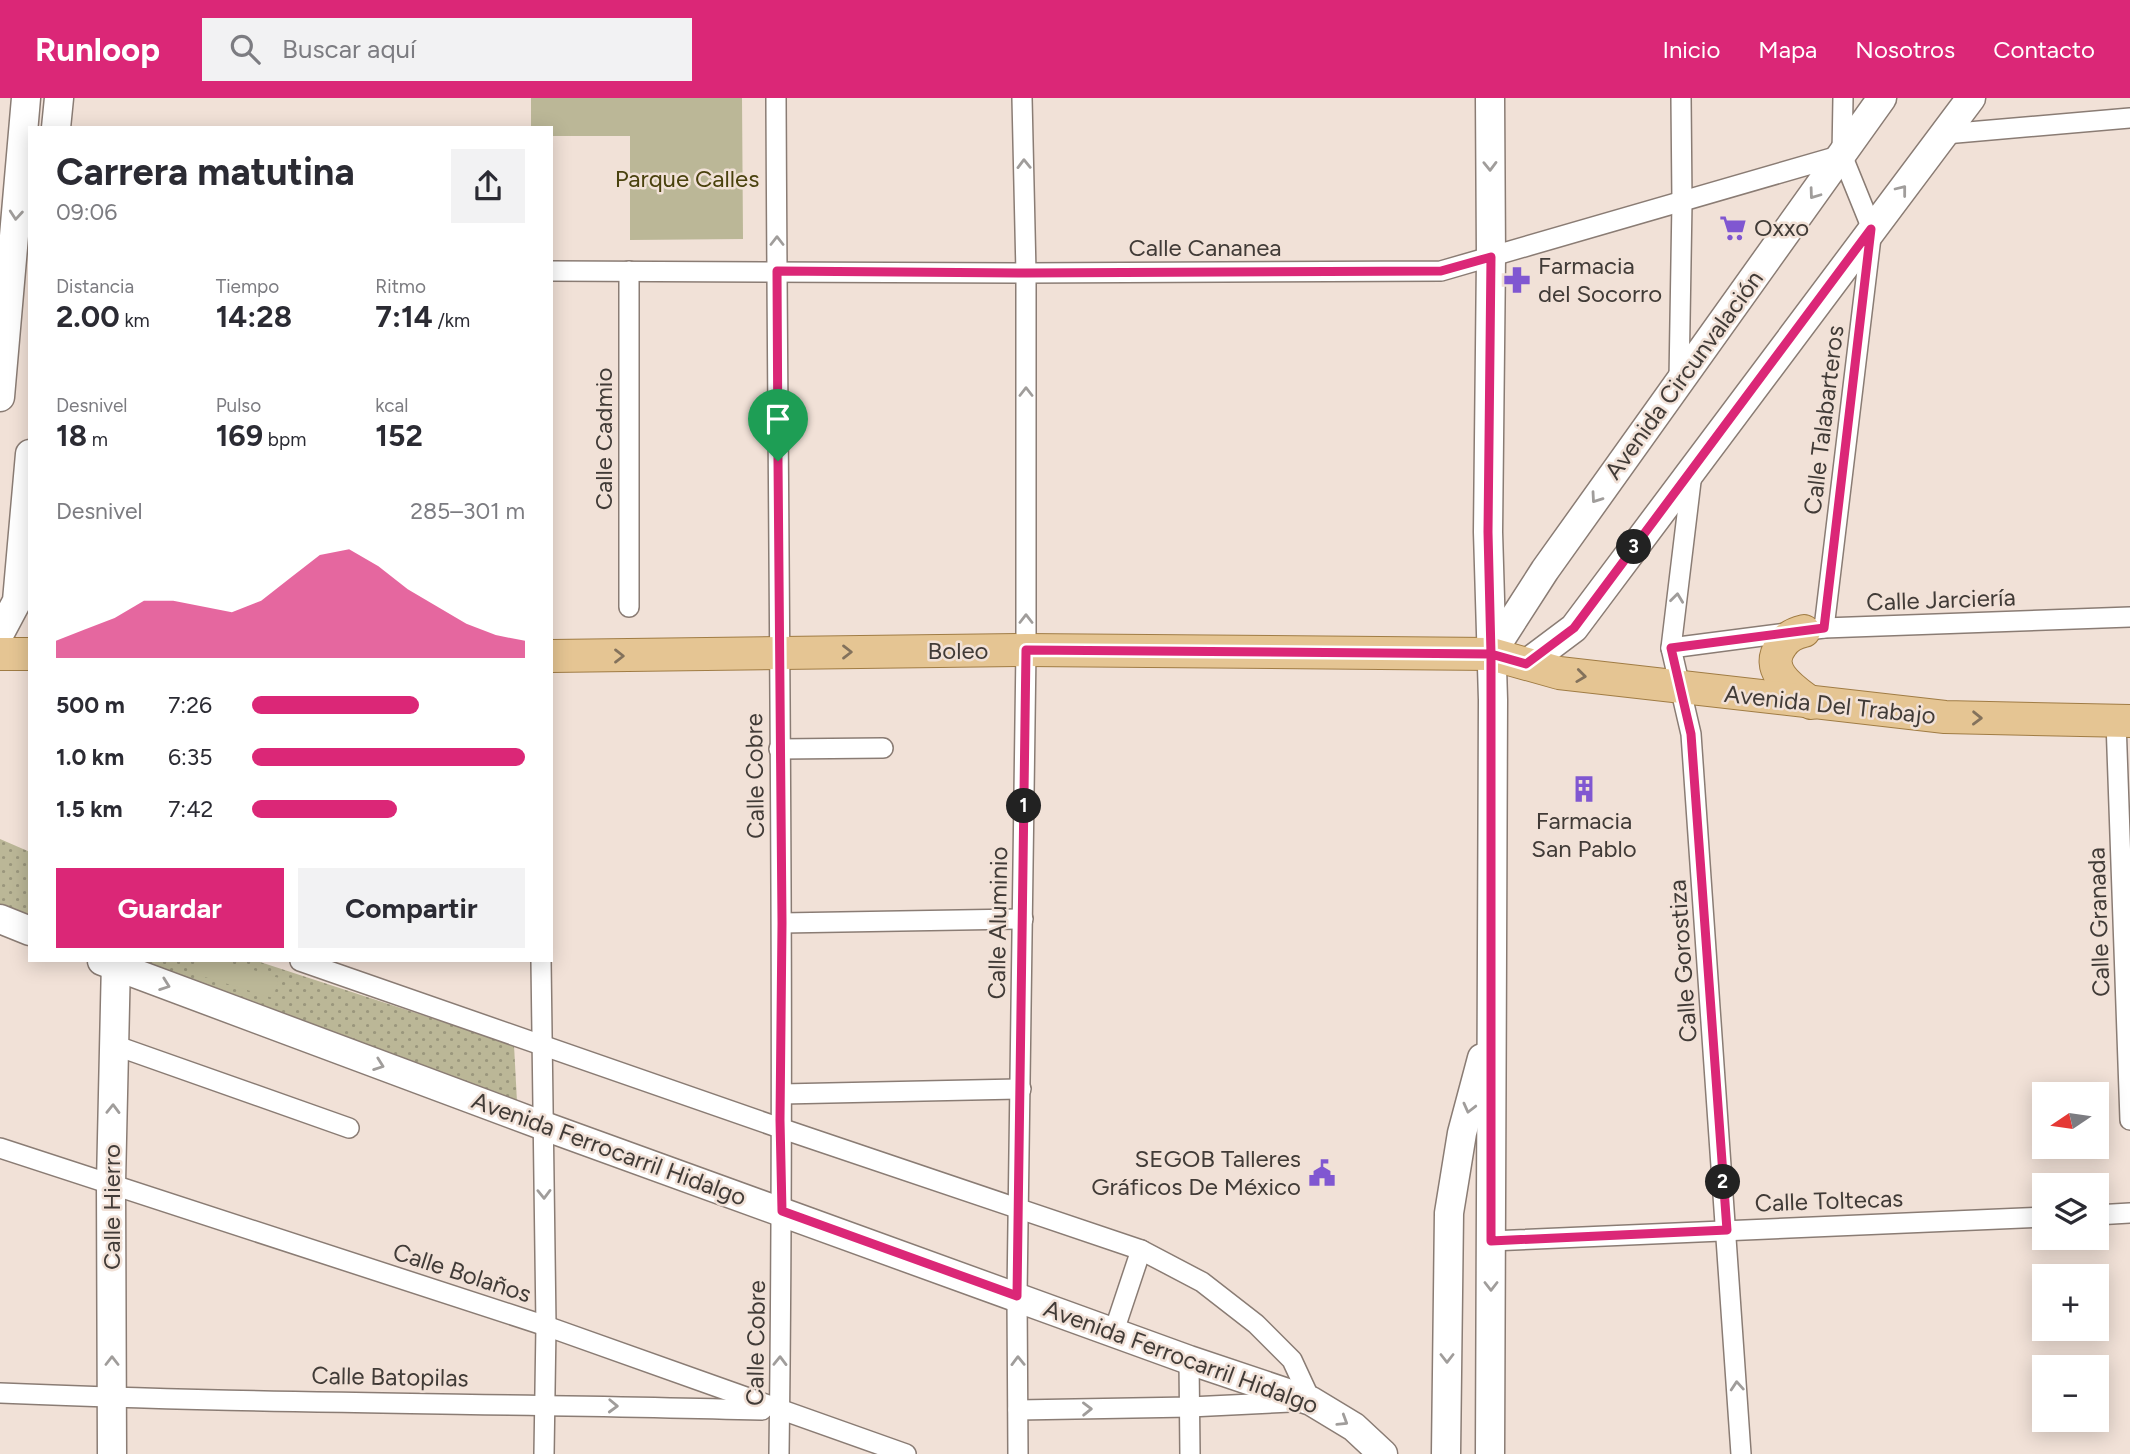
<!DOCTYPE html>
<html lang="es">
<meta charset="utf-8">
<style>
body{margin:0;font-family:Figtree,sans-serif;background:#f2f2f3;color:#2b2b33;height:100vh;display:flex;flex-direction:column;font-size:26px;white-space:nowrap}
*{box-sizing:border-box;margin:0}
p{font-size:23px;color:#7c7c81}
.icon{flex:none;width:38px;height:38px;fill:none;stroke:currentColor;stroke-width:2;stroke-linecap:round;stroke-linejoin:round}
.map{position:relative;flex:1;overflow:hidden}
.sheet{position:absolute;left:28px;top:28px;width:525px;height:836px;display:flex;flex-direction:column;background:#fff;border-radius:0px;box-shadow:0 4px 18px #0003}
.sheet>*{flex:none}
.needle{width:46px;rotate:257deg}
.fabs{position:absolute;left:2032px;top:984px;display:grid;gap:14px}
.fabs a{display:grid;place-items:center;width:77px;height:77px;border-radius:0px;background:#fff;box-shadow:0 4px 18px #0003;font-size:35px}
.pin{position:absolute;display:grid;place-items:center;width:60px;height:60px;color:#fff;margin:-72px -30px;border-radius:50% 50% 50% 0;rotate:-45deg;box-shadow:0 0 7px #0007}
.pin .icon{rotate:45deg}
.km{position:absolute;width:35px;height:35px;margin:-18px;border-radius:50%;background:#222;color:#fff;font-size:19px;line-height:35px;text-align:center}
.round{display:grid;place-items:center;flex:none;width:74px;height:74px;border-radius:0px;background:#f2f2f3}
.overview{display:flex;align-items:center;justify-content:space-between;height:119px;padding:0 28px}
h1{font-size:38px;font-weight:700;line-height:52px}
.stats{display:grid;grid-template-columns:repeat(3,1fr);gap:10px;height:119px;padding:7px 28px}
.stats div{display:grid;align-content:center}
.stats b{font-size:30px;font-weight:700}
.stats small{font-size:19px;font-weight:400}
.stats p{font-size:19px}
.chart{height:196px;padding:14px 28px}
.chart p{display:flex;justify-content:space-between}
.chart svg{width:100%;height:126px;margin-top:7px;fill:#db2777;opacity:.7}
.button{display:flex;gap:14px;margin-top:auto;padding:14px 28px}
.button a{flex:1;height:80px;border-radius:0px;background:#db2777;color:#fff;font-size:28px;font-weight:700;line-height:80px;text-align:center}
.button a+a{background:#f2f2f3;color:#2b2b33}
ul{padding:0 28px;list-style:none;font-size:23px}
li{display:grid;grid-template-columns:112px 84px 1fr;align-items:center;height:52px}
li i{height:18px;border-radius:9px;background:#db2777}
header{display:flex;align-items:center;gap:42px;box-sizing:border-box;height:98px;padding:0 35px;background:#db2777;color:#fff}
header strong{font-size:33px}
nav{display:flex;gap:38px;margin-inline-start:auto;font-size:24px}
.search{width:490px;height:63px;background:#f2f2f3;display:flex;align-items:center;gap:18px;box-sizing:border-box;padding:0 24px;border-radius:0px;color:#7c7c81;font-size:26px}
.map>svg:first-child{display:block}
.grass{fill:url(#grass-dots)}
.green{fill:#bbb797}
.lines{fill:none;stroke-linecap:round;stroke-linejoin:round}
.street-casing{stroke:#8a7c74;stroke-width:22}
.secondary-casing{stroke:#8a7c74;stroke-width:31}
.primary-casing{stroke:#a07c44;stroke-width:34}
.street{stroke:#fff;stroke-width:19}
.secondary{stroke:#fff;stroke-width:28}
.primary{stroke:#e5c593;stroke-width:32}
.oneway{stroke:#a09d9b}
.oneway2{stroke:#83725c}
.route-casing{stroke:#fff;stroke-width:14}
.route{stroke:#db2777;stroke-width:9}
.labels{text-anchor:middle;stroke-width:5;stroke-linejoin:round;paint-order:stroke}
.park-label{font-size:24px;fill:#49410d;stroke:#f1e1d7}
.poi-label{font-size:24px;fill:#413b37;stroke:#f1e1d7;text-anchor:start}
.street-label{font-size:24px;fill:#413b37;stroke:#f1e1d7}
</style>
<header>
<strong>Runloop</strong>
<div class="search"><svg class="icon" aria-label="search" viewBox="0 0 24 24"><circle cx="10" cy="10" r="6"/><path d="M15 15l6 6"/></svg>Buscar aquí</div>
<nav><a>Inicio</a><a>Mapa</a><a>Nosotros</a><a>Contacto</a></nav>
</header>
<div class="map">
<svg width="2130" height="1356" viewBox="0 0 2130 1356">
<defs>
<pattern id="grass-dots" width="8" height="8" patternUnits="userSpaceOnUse" patternTransform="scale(1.75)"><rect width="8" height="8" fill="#bbb797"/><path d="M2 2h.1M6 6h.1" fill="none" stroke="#9a967c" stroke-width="1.8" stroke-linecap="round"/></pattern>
</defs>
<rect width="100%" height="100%" fill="#f1e1d7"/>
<!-- grass -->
<g class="grass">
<polygon points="0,741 30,754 30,820 0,810"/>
<polygon points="142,863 257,863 514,947 517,1004"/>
</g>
<!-- green -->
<g class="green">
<polygon points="531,0 742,0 743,141 630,142 630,38 551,38 551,30 531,30"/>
<polygon points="199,863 224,863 279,880 273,900 195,876"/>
</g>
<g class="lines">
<defs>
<g id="street">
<path d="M776,0C778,452 785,904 779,1356"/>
<polyline points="1945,36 2130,20"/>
<polyline points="551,173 1026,175 1441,173 1842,57"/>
<polyline points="629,173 629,509"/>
<polyline points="1679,282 1682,104 1681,0"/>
<polyline points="1692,375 1671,550 1691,636 1741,1356"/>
<polyline points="1824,530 1872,131 1842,57 1843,0"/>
<polyline points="1671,550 1824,530 2130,519"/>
<polyline points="2116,623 2130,1022"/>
<polyline points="779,651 883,650"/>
<polyline points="782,825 1023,821"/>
<polyline points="300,863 780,1030 1141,1152 1202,1184 1256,1226 1292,1262 1311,1303 1190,1309 1018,1312"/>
<polyline points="541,863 546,1228 544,1356"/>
<polyline points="114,947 349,1030"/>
<polyline points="782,996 1021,991"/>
<polyline points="0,1050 546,1228 906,1356"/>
<polyline points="2096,1117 2130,1115"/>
<polyline points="1491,1143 2044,1119"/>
<polyline points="1114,1233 1141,1152"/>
<polyline points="1189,1262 1190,1356"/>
<path d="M0,1295C254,1306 508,1305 762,1312"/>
<polyline points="1018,1356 1017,1198 1026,552 1026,175 1022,0"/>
</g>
<g id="secondary">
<polyline points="1490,0 1491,159 1488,434 1493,602 1490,1356"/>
<polyline points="56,30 59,0"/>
<polyline points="0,299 26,0"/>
<polyline points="0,535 17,503 30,356"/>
<polyline points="1491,556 1545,472 1882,0"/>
<polyline points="1526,566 1574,530 1971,0"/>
<polyline points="0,821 30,833"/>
<polyline points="102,863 544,1028 1189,1262 1311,1303 1354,1329 1383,1356"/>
<polyline points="112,1356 111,1085 116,863"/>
<polyline points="1446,1356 1449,1115 1462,1035 1482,960"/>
</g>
<g id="primary">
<path d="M1804,533C1795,535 1786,540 1781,548C1763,573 1794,592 1811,605"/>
<polyline points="0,556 30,556"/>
<polyline points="551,558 1026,552 1491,556 1559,575 1945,619 2130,623"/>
</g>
</defs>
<!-- street casing -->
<use href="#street" class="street-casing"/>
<!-- secondary casing -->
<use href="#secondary" class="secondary-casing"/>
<!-- primary casing -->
<use href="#primary" class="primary-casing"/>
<!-- street -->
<use href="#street" class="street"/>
<!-- secondary -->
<use href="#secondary" class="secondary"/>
<!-- primary -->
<use href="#primary" class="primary"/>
</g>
<!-- one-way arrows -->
<defs><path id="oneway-chevron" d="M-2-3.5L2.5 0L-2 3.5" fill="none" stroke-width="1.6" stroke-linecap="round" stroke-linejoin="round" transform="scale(1.75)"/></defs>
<g class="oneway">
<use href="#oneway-chevron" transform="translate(1024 66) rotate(-91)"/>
<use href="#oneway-chevron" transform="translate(1490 68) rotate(89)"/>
<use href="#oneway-chevron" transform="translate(1902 92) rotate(-52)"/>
<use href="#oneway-chevron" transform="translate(1814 96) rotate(126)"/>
<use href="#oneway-chevron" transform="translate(16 117) rotate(95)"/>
<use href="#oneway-chevron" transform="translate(777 143) rotate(-90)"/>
<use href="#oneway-chevron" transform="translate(1026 294) rotate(-90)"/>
<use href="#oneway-chevron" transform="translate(1596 400) rotate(125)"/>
<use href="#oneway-chevron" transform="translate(1677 500) rotate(-83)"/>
<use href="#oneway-chevron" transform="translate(1026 521) rotate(-90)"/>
<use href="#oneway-chevron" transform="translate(165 887) rotate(20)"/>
<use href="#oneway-chevron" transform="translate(379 967) rotate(20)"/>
<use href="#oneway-chevron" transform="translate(1469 1010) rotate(104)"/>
<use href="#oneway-chevron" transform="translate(113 1011) rotate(-89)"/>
<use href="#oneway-chevron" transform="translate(544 1096) rotate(89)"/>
<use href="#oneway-chevron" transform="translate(1491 1188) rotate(90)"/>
<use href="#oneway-chevron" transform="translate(1447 1260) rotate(90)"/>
<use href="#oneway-chevron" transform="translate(112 1263) rotate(-90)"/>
<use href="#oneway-chevron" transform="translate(780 1263) rotate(-89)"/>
<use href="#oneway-chevron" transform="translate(1018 1263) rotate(-91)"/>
<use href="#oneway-chevron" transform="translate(1737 1288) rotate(-94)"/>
<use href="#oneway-chevron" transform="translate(613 1308) rotate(2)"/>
<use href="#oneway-chevron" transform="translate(1087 1311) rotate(-1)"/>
<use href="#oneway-chevron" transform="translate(1343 1323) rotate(32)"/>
</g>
<g class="oneway2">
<use href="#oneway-chevron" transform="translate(847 554)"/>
<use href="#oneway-chevron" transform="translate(619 558)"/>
<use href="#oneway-chevron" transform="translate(1581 578) rotate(7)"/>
<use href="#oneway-chevron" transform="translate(1977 620) rotate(1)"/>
</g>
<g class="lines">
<defs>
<polyline id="route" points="778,363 782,825 780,1022 782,1113 1017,1198 1026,552 1491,556 1491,1143 1727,1132 1691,636 1671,550 1824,530 1871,131 1574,530 1526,566 1491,556 1488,434 1491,159 1441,173 1026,175 777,173 778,363"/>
</defs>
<!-- route casing -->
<use href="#route" class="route-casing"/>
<!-- route -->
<use href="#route" class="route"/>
</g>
<!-- icons -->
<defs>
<symbol id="supermarket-bare" viewBox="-9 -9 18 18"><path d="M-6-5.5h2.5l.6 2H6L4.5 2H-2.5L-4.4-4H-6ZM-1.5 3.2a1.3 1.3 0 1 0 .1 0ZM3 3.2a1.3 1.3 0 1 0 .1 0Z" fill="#8057d1" stroke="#f1e1d7" stroke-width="2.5" paint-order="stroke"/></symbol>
<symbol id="pharmacy-bare" viewBox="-9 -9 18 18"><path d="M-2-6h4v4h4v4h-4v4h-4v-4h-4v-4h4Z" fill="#8057d1" stroke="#f1e1d7" stroke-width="2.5" paint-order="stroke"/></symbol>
<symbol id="building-bare" viewBox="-9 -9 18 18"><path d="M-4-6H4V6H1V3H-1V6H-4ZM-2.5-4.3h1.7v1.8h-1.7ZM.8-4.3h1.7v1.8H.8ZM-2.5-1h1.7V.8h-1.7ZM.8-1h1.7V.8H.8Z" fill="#8057d1" stroke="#f1e1d7" stroke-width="2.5" paint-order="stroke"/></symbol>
<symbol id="civic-bare" viewBox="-9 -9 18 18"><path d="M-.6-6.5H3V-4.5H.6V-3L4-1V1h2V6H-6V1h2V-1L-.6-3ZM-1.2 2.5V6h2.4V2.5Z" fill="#8057d1" stroke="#f1e1d7" stroke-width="2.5" paint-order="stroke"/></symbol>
</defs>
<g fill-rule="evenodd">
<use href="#supermarket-bare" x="1714" y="111" width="38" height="38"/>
<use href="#pharmacy-bare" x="1498" y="163" width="38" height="38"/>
<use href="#building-bare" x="1565" y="672" width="38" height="38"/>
<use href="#civic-bare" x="1303" y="1056" width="38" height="38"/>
</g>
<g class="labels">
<!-- park labels -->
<g class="park-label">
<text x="687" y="89">Parque Calles</text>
</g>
<!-- poi labels -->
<g class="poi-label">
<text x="1754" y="138">Oxxo</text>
<text x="1538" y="176">Farmacia<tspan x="1538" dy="28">del Socorro</tspan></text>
<text x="1584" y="731" text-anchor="middle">Farmacia<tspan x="1584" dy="28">San Pablo</tspan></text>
<text x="1301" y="1069" text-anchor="end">SEGOB Talleres<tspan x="1301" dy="28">Gráficos De México</tspan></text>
</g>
<!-- street labels -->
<g class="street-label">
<text x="1205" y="158">Calle Cananea</text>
<text transform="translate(1684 277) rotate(-54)" y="8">Avenida Circunvalación</text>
<text transform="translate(1824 322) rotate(-83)" y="8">Calle Talabarteros</text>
<text transform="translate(604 341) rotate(-90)" y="8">Calle Cadmio</text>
<text transform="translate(1941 502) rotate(-2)" y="8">Calle Jarciería</text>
<text x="958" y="561">Boleo</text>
<text transform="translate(1830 607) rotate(6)" y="8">Avenida Del Trabajo</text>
<text transform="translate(755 678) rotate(-91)" y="8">Calle Cobre</text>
<text transform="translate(2099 824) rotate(-92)" y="8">Calle Granada</text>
<text transform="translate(998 825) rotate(-89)" y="8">Calle Aluminio</text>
<text transform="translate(1683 863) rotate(-94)" y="8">Calle Gorostiza</text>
<text transform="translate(609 1051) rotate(20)" y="8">Avenida Ferrocarril Hidalgo</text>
<text transform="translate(1829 1103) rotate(-2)" y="8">Calle Toltecas</text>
<text transform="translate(112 1109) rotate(-90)" y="8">Calle Hierro</text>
<text transform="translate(462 1175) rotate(18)" y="8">Calle Bolaños</text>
<text transform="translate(756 1245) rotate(-89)" y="8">Calle Cobre</text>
<text transform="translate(1181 1259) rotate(20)" y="8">Avenida Ferrocarril Hidalgo</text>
<text transform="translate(390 1279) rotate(1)" y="8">Calle Batopilas</text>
</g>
</g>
</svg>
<div class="fabs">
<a><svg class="needle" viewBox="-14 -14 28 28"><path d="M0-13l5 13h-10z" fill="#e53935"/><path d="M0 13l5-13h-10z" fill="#7c7c81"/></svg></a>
<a><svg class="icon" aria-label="layers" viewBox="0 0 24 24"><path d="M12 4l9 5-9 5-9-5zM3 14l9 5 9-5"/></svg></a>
<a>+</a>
<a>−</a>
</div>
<div class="pin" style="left:778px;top:363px;background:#1e9e55"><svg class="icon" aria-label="arrive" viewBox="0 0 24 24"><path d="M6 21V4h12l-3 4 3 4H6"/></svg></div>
<b class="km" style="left:1024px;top:708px">1</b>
<b class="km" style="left:1723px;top:1084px">2</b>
<b class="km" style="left:1634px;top:449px">3</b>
<section class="sheet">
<div class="overview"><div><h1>Carrera matutina</h1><p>09:06</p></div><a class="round"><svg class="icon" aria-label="share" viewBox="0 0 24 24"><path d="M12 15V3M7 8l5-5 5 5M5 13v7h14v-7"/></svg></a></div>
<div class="stats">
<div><p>Distancia</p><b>2.00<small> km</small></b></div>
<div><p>Tiempo</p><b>14:28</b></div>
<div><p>Ritmo</p><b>7:14<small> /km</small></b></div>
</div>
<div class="stats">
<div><p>Desnivel</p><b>18<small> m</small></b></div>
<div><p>Pulso</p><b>169<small> bpm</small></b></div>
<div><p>kcal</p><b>152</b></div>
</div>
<div class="chart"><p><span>Desnivel</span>285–301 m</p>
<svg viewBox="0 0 160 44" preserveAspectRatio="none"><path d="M0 44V38L10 34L20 30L30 24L40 24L50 26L60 28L70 24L80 16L90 8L100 6L110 12L120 20L130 26L140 32L150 36L160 38V44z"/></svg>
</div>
<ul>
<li><b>500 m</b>7:26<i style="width:61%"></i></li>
<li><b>1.0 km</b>6:35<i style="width:100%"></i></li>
<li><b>1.5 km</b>7:42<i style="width:53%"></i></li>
</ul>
<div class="button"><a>Guardar</a><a>Compartir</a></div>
</section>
</div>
